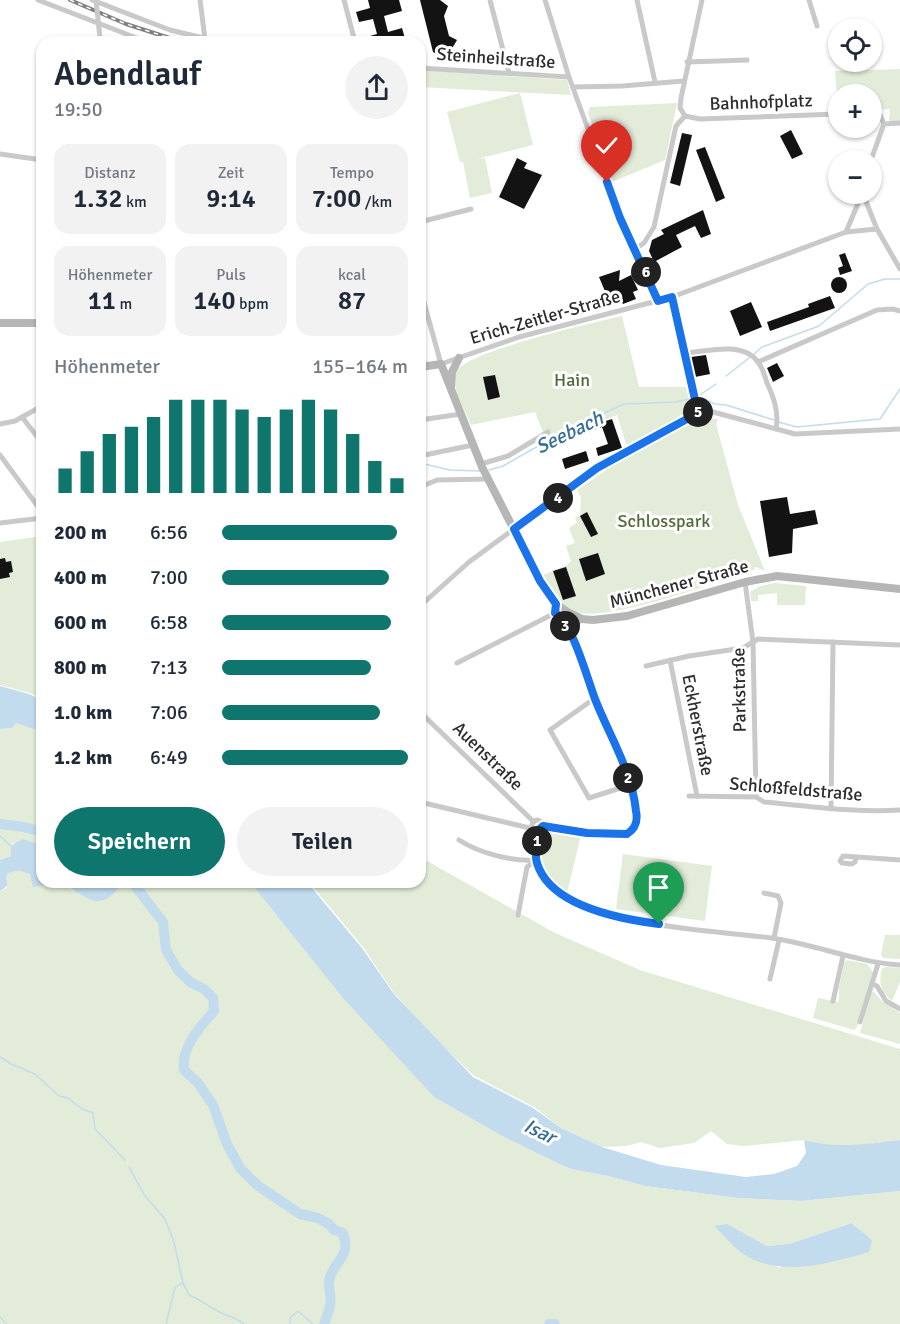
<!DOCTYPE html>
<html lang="de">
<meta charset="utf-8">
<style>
body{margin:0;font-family:Signika,sans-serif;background:#f2f2f3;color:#1f2937;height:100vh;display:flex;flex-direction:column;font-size:22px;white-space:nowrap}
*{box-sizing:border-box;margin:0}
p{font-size:20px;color:#747a83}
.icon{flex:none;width:33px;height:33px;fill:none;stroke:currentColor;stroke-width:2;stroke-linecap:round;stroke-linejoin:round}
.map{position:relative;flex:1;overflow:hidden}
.panel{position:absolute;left:36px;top:36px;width:390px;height:852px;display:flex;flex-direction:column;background:#fff;border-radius:18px;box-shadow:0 2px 4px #0004}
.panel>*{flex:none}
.controls{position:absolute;left:828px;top:18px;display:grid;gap:12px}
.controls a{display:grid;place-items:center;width:54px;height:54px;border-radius:50%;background:#fff;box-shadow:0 2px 4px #0004;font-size:30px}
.pin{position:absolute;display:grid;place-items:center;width:51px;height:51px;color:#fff;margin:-62px -26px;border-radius:50% 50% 50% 0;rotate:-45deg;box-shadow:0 0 6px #0007}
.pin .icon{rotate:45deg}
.km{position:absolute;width:30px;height:30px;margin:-15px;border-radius:50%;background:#222;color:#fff;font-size:16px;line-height:30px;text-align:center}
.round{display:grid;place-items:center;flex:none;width:63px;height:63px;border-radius:32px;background:#f2f2f3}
.headline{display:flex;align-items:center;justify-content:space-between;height:102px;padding:0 18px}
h1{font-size:33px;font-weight:600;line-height:45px}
.figures{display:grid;grid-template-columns:repeat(3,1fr);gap:9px;height:102px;padding:6px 18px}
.figures div{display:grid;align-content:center;border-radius:15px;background:#f2f2f3;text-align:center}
.figures b{font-size:26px;font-weight:600}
.figures small{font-size:16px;font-weight:400}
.figures p{font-size:16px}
.chart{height:168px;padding:12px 18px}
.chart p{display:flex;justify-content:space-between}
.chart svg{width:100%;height:108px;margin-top:6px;stroke:#0f766e;stroke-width:6}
.primary-button{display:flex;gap:12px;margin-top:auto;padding:12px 18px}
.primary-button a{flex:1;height:69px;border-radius:36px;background:#0f766e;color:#fff;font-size:24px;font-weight:600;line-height:69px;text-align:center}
.primary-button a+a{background:#f2f2f3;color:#1f2937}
ul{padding:0 18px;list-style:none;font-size:20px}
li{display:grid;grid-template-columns:96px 72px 1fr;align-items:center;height:45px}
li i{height:15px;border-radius:8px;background:#0f766e}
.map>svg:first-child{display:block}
.green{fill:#e2ecd8;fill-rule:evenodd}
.water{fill:#c2dcee}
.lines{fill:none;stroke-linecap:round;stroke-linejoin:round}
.stream{stroke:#c2dcee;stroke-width:1.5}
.river{stroke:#c2dcee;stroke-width:10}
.building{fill:#131313}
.minor{stroke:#c9c9c9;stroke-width:5}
.secondary{stroke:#b6b6b6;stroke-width:8}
.rail-casing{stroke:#818181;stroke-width:4}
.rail{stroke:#fff;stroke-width:1.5;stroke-dasharray:4.5;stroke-linecap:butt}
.minor-bridge{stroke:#c9c9c9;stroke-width:5}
.route-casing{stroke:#fff;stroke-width:12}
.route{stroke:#1a73e8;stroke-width:8}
.labels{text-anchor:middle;stroke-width:6;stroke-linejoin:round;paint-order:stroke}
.street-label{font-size:18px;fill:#2c2c2c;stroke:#fff}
.park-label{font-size:18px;fill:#4e6c36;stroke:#fff}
.water-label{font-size:20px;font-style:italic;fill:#346d95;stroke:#fff}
</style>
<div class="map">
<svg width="900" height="1324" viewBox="0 0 900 1324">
<rect width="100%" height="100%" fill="#fff"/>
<!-- green -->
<g class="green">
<polygon points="900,69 900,122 889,122 890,109 872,110 872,94 838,94 838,111 835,71"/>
<polygon points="420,70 567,80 571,95 420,87"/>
<polygon points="520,93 533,145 477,159 485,158 492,193 470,198 463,162 460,162 447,112"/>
<polygon points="677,103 665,160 612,182 588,113 590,107"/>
<path d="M622,316L639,387H690L694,408L627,447L617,415L548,444L535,412L471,425C466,411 450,387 456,372C464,352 596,322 622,316Z"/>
<path d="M692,417L693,420L697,418L698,420L707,418L718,419L716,424L738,505L765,571L755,567L754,570C716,582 610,622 575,612C559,608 549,590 541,576L567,565L571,561L566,546L575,543L569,528L577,523L575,518L580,515L581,498L577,490L621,460L685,424Z"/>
<polygon points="42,536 42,699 30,693 0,685 0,542"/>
<polygon points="775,583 806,586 805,605 777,605 777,593 758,595 758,601 751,601 750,592 760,586"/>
<polygon points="16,723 42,732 42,845 23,839 13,843 11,856 0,860 0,729 12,728"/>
<path d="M550,831L581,835L567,893C560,888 553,883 548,876C540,864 537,840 550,831Z"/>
<polygon points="623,854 712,866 705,921 616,909"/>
<polygon points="420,857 555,933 640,970 900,1049 900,1140 862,1145 827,1146 804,1140 744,1146 727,1144 711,1131 694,1143 660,1148 641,1142 627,1146 602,1147 561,1128 534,1107 473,1075 432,1035 394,993 363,947 309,882 420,882"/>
<path d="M14,870H23L42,886L46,882H57L74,891L114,892L120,882H250L315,962L434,1097L502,1136L555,1162L571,1169L608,1176L645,1186L738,1198L802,1201L900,1191V1324H0V891L7,888V874ZM850,1223L779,1268L727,1224L767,1246L789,1244Z"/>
<polygon points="885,935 900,935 900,959 883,958 881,955"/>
<polygon points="847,960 867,964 873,972 857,1027 854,1030 813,1018 818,998 839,1002 839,988 844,963"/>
<path d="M885,967L900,968V982L892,1001C881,992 878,983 882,969Z"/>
<polygon points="873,991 883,1002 900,1013 900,1044 860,1033 871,993"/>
</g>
<!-- water -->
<g class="water">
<polygon points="0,686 29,694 42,700 42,732 16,723 12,728 0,729"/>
<path d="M23,839L42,845V882H46L42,886L33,887L30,875C22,870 16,869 7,874C5,884 12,885 0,891V860L11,856C10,845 13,843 23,839Z"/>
<path d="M57,882H120L121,884C98,918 85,892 57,882Z"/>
<path d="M250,882H307L362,948L394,994L473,1077L533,1108L561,1128L602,1147L661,1165L746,1177L774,1174L797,1166L806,1153L804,1140C838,1149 866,1144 900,1140V1191L802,1201L738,1198L645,1186L608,1176L571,1169L555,1162L502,1136L434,1097L343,998Z"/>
<path d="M851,1223L872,1240L869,1252C829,1263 786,1277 748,1257C735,1250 724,1235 714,1226L727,1224L767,1246L789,1244Z"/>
</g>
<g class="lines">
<!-- stream -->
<g class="stream">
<polyline points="753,355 762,347 819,326 868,284 885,279 900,279"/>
<polyline points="726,376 749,358"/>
<polyline points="697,397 716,384"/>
<polyline points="699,397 715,404 726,405 774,420"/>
<polyline points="778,422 797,427 880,419 900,389"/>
<polyline points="420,463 450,470 481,471"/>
<polyline points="489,470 503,466 563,432 624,404 676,402 693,398"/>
<polyline points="0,836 11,846"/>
<polyline points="0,1057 11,1064 35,1074 59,1096 68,1098 82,1109 93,1113 95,1129 125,1160"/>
<polyline points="129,1167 145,1196 165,1219 174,1242 183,1283 175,1287 166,1324"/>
<path d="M183,1283L189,1295C200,1299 206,1305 216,1310C225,1316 236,1317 244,1324"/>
<polyline points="0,1317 7,1324"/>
<polyline points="290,1324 290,1318 298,1311 313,1324"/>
</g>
<!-- river -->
<g class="river">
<polyline points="0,824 24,827 42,832"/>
<path d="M132,882L163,922L166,950L178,970L190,982L204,989L213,998L214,1011C200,1027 181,1047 184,1070L198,1083L213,1105L227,1144L240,1168L257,1185L300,1214L318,1218L329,1224L334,1230L343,1233C352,1258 333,1260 329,1281C328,1289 332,1297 330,1306C329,1312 326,1318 324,1324"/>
<polyline points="549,1324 555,1324"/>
</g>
</g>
<!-- building -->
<g class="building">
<polygon points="368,0 399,0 402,11 384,16 388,32 402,28 406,42 365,42 363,38 377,34 373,19 359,22 356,12 370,8"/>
<polygon points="420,0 440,0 448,6 444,16 449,36 457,40 446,59 433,52"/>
<polygon points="791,130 803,154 792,159 780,136"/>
<polygon points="682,133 692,135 680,186 670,183"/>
<polygon points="705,147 725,198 716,202 696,150"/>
<polygon points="517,158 527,163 524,168 542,175 524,209 499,197"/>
<polygon points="703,210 711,234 701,238 695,226 676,235 682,247 654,262 649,251 652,240 664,234 661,230"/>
<polygon points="845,253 852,271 840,275 838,268 843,266 839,255"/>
<polygon points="620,270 619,281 631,275 638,290 633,292 636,299 623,304 621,301 618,303 613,293 607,296 599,277"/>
<circle cx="839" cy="285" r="8"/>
<polygon points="830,296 835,308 770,331 767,322 809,307 808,304"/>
<polygon points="751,302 762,327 740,336 730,311"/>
<polygon points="706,355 710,374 695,377 691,357"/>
<polygon points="777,363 784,376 773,382 767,368"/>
<polygon points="495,375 500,397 488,400 483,377"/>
<polygon points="612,419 622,448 598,456 596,448 608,444 602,427 594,430 593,425"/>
<polygon points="586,451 589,461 565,469 562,459"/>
<polygon points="787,497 790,514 815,510 818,524 793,529 792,553 769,557 760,501"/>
<polygon points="587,512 598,534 591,537 580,516"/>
<polygon points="598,553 605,574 586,581 579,559"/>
<polygon points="5,558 6,562 11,561 13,572 9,573 10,577 0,579 0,559"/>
<polygon points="566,567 576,596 563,600 553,571"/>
</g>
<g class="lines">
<!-- minor -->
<g class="minor">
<polyline points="38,0 147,42"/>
<polyline points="92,0 170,30 220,42"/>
<polyline points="200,0 205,39"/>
<polyline points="344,0 355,42"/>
<polyline points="490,0 509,73"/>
<polyline points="545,0 569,77 615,203 658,301"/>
<polyline points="637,0 655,82"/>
<polyline points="809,0 817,26"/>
<polyline points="687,62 747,60"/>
<polyline points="420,68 569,77"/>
<polyline points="573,87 622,86 684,81"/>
<polyline points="685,116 700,119 838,114"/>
<polyline points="685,116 680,108 681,98 702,0"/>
<polyline points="884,124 900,123"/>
<polyline points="0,154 42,160"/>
<polyline points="871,160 884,124 880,115 872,112"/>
<polyline points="863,194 877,229 900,269"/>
<polyline points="420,222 471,209"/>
<polyline points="846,232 862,194"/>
<polyline points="635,249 644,243 654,227 676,126 685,116"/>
<polyline points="420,288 441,364 519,337 672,297 846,232 877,229"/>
<polyline points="672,297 698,413"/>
<path d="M686,353C707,351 743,341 758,362C762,367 765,376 767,383C774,398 779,412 776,429"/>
<polyline points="758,362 877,310 893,309 900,311"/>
<polyline points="22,417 42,443"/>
<polyline points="420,420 461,414"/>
<polyline points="0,424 15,421 42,406"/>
<polyline points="0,455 42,512"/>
<polyline points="420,456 473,445"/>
<polyline points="481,464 508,456 548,432"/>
<polyline points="420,487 437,480 488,479"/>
<polyline points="0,523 42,518"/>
<polyline points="745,582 753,642 756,797"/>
<polyline points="420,606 469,562 597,468 693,414 713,412 795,434 900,429"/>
<polyline points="670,660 697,796"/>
<polyline points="457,663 555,613 561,617 568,631"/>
<polyline points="646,666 689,656 743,648 758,639 900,645"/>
<polyline points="595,698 550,730 589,798 630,785"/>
<polyline points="420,712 534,822"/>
<path d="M689,796L756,797L764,802C810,806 855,813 900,810"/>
<polyline points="420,802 534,829"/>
<polyline points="831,809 833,642"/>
<circle cx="537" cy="825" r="5"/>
<path d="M543,826C564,829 615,843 633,831C648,800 607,730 596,700C586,676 580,654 568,631L582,619"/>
<path d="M537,830C537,846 534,861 542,875C571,927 716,930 771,938C815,944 855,962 900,965"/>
<path d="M459,840C479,853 513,862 536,860"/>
<polyline points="856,857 855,862 852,864 842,863 840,861 843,856 900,860"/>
<polyline points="764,893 778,896 781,903 774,938"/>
<polyline points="518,915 527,867 535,861"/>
<polyline points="770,979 779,940"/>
<polyline points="872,984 877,986 886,1001 900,1009"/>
<polyline points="833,1001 843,956"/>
<polyline points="860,1022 878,964"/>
</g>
<!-- secondary -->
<g class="secondary">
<polyline points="0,323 42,323"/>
<polyline points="420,367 441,364 482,467 540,581 556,604 569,613 582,619 593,620 627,616 745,582 777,576 900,589"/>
<polyline points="451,387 452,372 459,358"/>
</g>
<defs>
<polyline id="rail" points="70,0 126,24 182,42"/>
</defs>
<!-- rail casing -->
<use href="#rail" class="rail-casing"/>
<!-- rail -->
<use href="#rail" class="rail"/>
<!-- minor-bridge -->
<polyline class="minor-bridge" points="96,0 100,38"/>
</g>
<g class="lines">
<defs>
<path id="route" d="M607,182L620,218L658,301L672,297L698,413L597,468L514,529L540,581L556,604L555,613C573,624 587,678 595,699C609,735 632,771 636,811C638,821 636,828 627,834L587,833L543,826L537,831C537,840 534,853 537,863C550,906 620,919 659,924"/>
</defs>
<!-- route casing -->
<use href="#route" class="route-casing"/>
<!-- route -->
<use href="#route" class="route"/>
</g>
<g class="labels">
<!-- street labels -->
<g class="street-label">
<text transform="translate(496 58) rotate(4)" y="6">Steinheilstraße</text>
<text transform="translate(761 102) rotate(-2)" y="6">Bahnhofplatz</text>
<text transform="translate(545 317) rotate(-16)" y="6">Erich-Zeitler-Straße</text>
<text transform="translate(679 584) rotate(-15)" y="6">Münchener Straße</text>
<text transform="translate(739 690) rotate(-91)" y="6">Parkstraße</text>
<text transform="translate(698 725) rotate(79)" y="6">Eckherstraße</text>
<text transform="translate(488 756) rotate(44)" y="6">Auenstraße</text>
<text transform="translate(796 789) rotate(5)" y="6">Schloßfeldstraße</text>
</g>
<!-- park labels -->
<g class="park-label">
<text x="572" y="386">Hain</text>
<text x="664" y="527">Schlosspark</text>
</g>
<!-- water labels -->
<g class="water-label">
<text transform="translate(569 432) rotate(-26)" y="7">Seebach</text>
<text transform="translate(540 1131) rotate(26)" y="7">Isar</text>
</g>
</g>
</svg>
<div class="controls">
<a><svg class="icon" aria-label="locate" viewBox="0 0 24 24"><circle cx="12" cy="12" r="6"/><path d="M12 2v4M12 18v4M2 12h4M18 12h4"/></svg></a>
<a>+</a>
<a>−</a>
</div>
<div class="pin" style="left:659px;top:924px;background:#1e9e55"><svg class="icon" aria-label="arrive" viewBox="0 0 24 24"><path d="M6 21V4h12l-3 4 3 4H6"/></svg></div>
<div class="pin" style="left:607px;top:182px;background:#d93025"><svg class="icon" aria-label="check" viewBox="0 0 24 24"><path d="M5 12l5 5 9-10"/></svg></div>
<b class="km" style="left:537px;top:841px">1</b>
<b class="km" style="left:628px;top:778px">2</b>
<b class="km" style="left:565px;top:626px">3</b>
<b class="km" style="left:558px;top:498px">4</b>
<b class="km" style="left:698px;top:412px">5</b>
<b class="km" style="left:646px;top:272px">6</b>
<section class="panel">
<div class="headline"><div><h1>Abendlauf</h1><p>19:50</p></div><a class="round"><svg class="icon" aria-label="share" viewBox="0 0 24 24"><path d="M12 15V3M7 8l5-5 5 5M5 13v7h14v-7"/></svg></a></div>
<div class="figures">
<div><p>Distanz</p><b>1.32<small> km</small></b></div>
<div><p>Zeit</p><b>9:14</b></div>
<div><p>Tempo</p><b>7:00<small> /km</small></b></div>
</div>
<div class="figures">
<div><p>Höhenmeter</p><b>11<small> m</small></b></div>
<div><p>Puls</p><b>140<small> bpm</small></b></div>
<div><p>kcal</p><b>87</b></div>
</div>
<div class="chart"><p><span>Höhenmeter</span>155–164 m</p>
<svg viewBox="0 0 160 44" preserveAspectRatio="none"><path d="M5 44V34M15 44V27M25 44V20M35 44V17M45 44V13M55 44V6M65 44V6M75 44V6M85 44V10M95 44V13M105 44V10M115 44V6M125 44V10M135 44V20M145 44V31M155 44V38"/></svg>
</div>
<ul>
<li><b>200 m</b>6:56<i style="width:94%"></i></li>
<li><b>400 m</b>7:00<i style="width:90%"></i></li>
<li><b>600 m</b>6:58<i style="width:91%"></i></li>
<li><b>800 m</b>7:13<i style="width:80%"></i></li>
<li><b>1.0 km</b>7:06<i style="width:85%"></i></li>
<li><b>1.2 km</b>6:49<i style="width:100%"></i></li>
</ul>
<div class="primary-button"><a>Speichern</a><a>Teilen</a></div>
</section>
</div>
